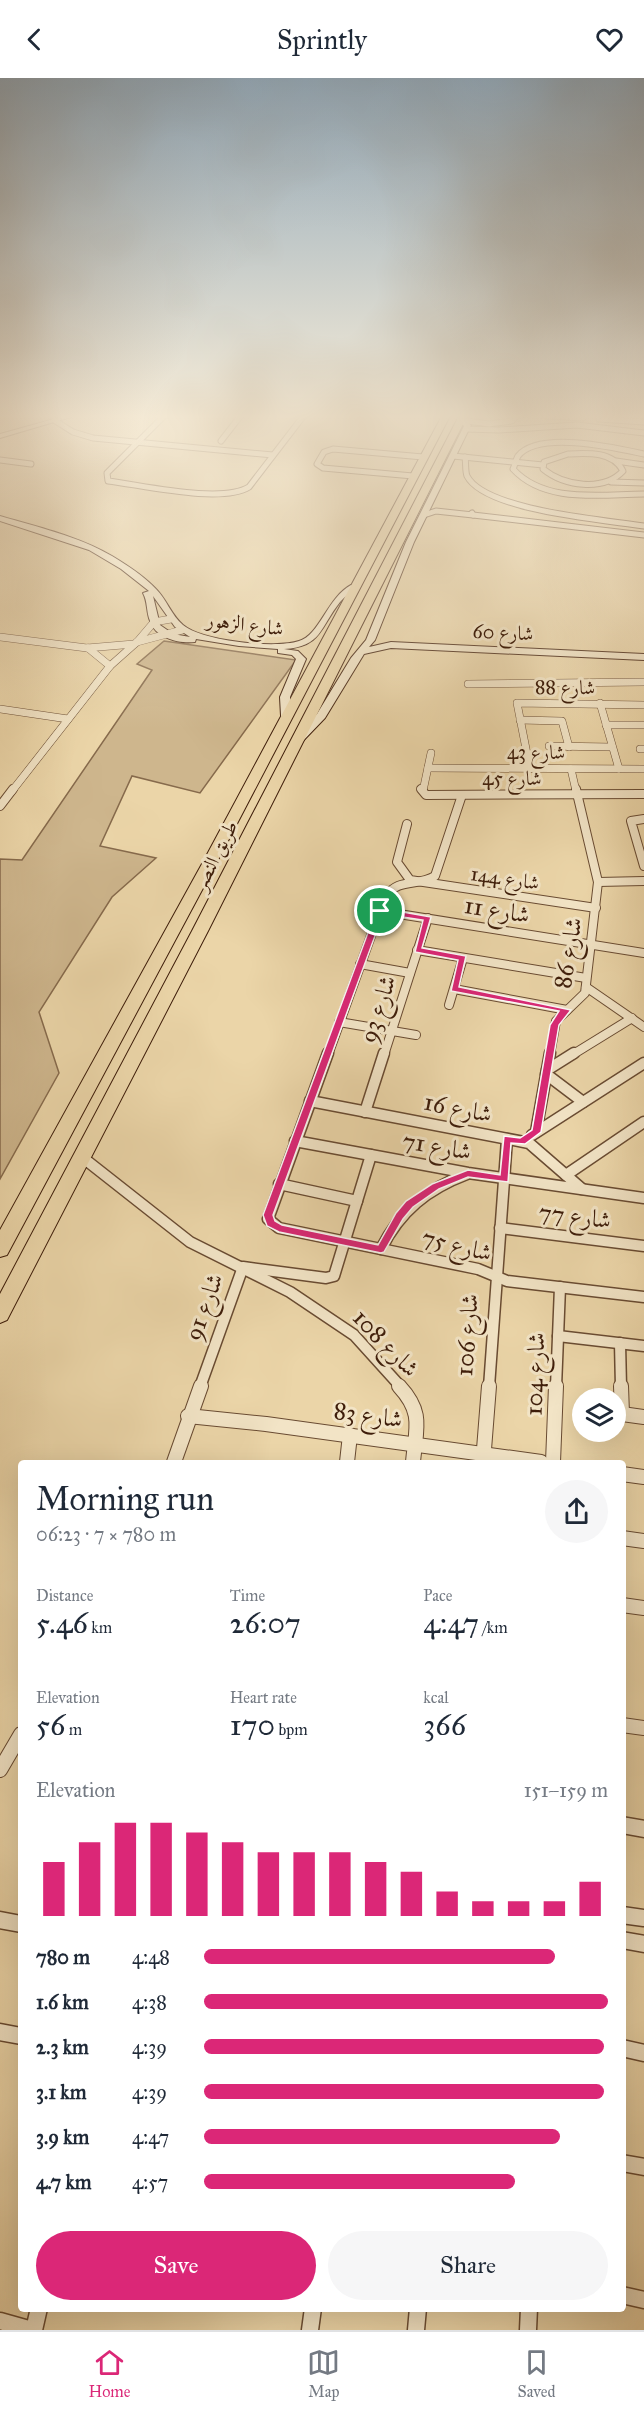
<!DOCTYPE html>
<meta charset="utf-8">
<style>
body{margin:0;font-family:"IM FELL Great Primer",Amiri,serif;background:#f6f6f7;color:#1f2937;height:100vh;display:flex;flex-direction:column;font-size:22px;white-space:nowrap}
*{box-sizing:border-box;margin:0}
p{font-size:20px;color:#747a83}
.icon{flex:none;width:33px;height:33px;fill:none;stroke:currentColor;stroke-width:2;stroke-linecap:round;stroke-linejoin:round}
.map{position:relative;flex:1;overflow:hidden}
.side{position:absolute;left:18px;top:1382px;width:608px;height:852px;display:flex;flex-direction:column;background:#fff;border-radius:6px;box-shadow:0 6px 24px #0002}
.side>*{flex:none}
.tools{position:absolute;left:572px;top:1310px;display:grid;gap:12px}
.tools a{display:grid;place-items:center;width:54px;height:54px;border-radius:50%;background:#fff;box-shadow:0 6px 24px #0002;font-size:30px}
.pin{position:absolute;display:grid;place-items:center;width:51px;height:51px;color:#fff;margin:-26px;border:3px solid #fff;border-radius:50%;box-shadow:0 2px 6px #0007}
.round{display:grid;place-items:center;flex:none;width:63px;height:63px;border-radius:32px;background:#f6f6f7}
.overview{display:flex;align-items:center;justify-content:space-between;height:102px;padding:0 18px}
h1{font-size:33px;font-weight:600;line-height:45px}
.stats{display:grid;grid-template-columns:repeat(3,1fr);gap:9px;height:102px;padding:6px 18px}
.stats div{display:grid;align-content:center}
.stats b{font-size:30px;font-weight:600}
.stats small{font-size:16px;font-weight:400}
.stats p{font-size:16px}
.chart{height:168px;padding:12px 18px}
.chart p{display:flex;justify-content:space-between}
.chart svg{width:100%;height:108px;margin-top:6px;stroke:#db2777;stroke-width:6}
.cta{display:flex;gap:12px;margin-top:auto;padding:12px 18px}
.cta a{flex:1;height:69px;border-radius:36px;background:#db2777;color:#fff;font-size:24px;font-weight:600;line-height:69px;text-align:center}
.cta a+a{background:#f6f6f7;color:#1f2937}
ul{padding:0 18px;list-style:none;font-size:20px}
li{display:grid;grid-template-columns:96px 72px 1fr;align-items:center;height:45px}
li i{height:15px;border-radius:8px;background:#db2777}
header{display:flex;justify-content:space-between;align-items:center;height:78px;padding:0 18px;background:#fff;font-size:27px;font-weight:600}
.tabs{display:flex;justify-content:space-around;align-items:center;height:84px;border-top:2px solid #e0e1e3;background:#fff;font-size:16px;color:#747a83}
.tabs a{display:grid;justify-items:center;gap:3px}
.tabs .on{color:#db2777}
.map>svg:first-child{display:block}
.green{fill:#ceb68d;stroke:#866a4c;stroke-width:1.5}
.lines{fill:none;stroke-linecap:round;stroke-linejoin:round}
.street-far5-casing{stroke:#694b32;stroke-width:7}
.street-far4-casing{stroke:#694b32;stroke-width:8}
.street-far3-casing{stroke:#694b32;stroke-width:10}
.street-far2-casing{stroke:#694b32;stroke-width:13}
.street-far1-casing{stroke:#694b32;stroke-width:16}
.street-casing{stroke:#694b32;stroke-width:19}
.secondary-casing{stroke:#3e1d0a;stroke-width:2}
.highway-casing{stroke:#3e1d0a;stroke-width:2}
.street-far5{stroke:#f2e4c6;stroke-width:5}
.street-far4{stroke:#f2e4c6;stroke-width:7}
.street-far3{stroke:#f2e4c6;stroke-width:8}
.street-far2{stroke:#f2e4c6;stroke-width:10}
.street-far1{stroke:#f2e4c6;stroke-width:14}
.street{stroke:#f2e4c6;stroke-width:16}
.secondary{fill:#f2e4c6;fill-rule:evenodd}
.highway{fill:#ebd5a8;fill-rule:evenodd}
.route{fill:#db2777;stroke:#fff;stroke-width:1.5;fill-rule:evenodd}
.labels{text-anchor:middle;stroke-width:6;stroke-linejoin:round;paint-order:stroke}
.far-street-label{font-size:20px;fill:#3e1d0a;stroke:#f2e4c6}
.street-label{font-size:24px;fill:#3e1d0a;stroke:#f2e4c6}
</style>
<header><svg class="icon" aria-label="back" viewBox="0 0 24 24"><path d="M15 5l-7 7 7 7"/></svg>Sprintly<svg class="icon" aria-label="heart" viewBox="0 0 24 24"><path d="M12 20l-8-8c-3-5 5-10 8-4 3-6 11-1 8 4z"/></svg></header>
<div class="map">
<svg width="644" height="2252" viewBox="0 0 644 2252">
<rect width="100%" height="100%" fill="#ebd5a8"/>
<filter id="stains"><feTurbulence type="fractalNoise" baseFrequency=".00333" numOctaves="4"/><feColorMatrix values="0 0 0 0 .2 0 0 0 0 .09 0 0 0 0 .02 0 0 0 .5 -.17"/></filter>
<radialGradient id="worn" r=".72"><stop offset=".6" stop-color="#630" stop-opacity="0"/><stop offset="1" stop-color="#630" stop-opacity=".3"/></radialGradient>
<!-- green -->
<polygon class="green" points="164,563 296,582 200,715 132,698 100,768 156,780 112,819 39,934 59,995 0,1101 0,781 22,782 152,592 137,586"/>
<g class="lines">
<defs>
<g id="street-far5">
<path d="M166,336L107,395L108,403C142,407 221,426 249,409L305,336"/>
<polyline points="518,336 583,340"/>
<polyline points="632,336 644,336"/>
<polyline points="599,341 644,344"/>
<polyline points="54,342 73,354 93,360 273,377"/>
<polyline points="460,342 489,346 512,343 518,336"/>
<polyline points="466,351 499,352 577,347 644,355"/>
<polyline points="221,363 242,336"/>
<path d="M568,376C587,375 613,373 623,393C603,414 564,408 543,391L544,384Z"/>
<path d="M644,376C616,370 539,352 518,378C516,381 515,387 513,391C545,426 601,416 644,416"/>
<polyline points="453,378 543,387"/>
<path d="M465,379C466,384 465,393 467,398C485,433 607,442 644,448"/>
<polyline points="0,382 31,386"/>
<polyline points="616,383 644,387"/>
<polyline points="413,398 323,390 317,386 324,374 333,371 423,379"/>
<polyline points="611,404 644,405"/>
<polyline points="424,437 436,433 473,437 472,435"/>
<polyline points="473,437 644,457"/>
</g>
<g id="street-far4">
<polyline points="0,559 87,570 134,566"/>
<polyline points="137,564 182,552"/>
<polyline points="88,570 110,588"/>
<polyline points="468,606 644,604"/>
<polyline points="600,625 619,691"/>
<polyline points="0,631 68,641"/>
<polyline points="520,642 562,643 569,669"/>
<polyline points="606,647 644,647"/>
<polyline points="549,668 612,669"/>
<polyline points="640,671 644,671"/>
<polyline points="428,690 644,691"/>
<polyline points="530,691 517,625 644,627"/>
<polyline points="571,691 576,713"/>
<polyline points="12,713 110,588 137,564 154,544 171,541"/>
<polyline points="423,713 431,675"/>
</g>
<g id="street-far3">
<polyline points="421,711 426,717 644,716"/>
<polyline points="0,728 13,711"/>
<polyline points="644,741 631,743 644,788"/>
<polyline points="407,746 397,784 410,802 596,830"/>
<polyline points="598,804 644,803"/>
<polyline points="380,833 644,875"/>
<polyline points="417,872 586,900"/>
<polyline points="360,886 410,895"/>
<polyline points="586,909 644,949"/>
<polyline points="454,911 567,932"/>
<polyline points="449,927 463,880"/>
<polyline points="339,944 416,957"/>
<path d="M328,977L385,819C399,799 417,809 435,798L462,717"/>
<polyline points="384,977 428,840"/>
<polyline points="550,977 556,943 585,915 598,804 576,711"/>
<polyline points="572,977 632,940"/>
</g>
<g id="street-far2">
<polyline points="328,975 268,1141 279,1150 478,1191 507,1203 644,1219"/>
<polyline points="547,992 574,975"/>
<polyline points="546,996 583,1024"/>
<polyline points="310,1023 529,1065 582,1111"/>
<polyline points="365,1034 384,975"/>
<polyline points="536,1054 550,975"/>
<polyline points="532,1057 644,985"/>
<polyline points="295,1063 468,1095 644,1120"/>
<polyline points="82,1079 190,1164 290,1214 354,1257 401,1309"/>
<polyline points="566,1097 644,1044"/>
<polyline points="279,1106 357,1123"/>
<polyline points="500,1150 644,1168"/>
<path d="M381,1171C400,1133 427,1111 467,1096"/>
<polyline points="558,1258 644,1268"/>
<polyline points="620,1265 621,1309"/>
<polyline points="200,1309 243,1189 326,1200 334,1198 371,1077"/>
<polyline points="489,1309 507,1061"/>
<polyline points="556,1309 560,1209"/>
</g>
<g id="street-far1">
<path d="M399,1308C424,1335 416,1350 413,1384"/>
<polyline points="621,1308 622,1336"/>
<polyline points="615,1335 644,1339"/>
<polyline points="188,1338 266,1346 541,1384"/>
<polyline points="174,1384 201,1308"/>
<polyline points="347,1384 350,1357"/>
<polyline points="483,1384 489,1308"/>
<polyline points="553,1384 556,1308"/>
<polyline points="622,1396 644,1399"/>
<polyline points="622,1460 644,1463"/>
<polyline points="622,1527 644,1530"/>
<polyline points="622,1647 644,1650"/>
<polyline points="0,1692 21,1656"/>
</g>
<g id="street">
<polyline points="622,1747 644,1751"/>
<polyline points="622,1837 644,1840"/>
<polyline points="0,1842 21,1846"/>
<polyline points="622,1862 644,1866"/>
<polyline points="0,1954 21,1958"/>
<polyline points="622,1970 644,1975"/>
<polyline points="622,2085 644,2089"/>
<polyline points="622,2217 644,2222"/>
<polyline points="0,2243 32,2252"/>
<polyline points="34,2252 39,2230"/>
<polyline points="310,2252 313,2230"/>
<polyline points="416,2252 418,2230"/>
<polyline points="528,2252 529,2230"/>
</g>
<g id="secondary">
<polygon points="72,336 81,336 0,360 0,356"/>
<polygon points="460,340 471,347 414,464 375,562 369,569 391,564 644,576 644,582 391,570 364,576 325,640 300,666 292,666 292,662 317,636 351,580 366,562 406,464 464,348 457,342"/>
<path d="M0,438C37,449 78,458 112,478C127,487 144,498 156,511C167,522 171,537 183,547C202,563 275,571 299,563C320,557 327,520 351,507L358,509C352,514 345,518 340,524C320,549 322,569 284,571L298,573L306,581L290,619L291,638L286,641L281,638L280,619L296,581L292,577L278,575V571L239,568L196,561L195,564C180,566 155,560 150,543C146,533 148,524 143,515L149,513L121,491L89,472L0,443ZM153,518L175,549L190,559L173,556L160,547Z"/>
</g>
<g id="highway">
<polygon points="443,336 451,336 217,784 7,1177 0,1179 0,1152 203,784"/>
<polygon points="460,336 468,336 208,853 7,1242 0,1245 0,1216 192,853"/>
</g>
</defs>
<!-- street-far5 casing -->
<use href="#street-far5" class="street-far5-casing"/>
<!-- street-far4 casing -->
<use href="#street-far4" class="street-far4-casing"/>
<!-- street-far3 casing -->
<use href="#street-far3" class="street-far3-casing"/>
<!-- street-far2 casing -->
<use href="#street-far2" class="street-far2-casing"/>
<!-- street-far1 casing -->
<use href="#street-far1" class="street-far1-casing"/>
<!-- street casing -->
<use href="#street" class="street-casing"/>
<!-- secondary casing -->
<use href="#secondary" class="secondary-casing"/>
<!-- highway casing -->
<use href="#highway" class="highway-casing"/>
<!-- street-far5 -->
<use href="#street-far5" class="street-far5"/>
<!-- street-far4 -->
<use href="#street-far4" class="street-far4"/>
<!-- street-far3 -->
<use href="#street-far3" class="street-far3"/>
<!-- street-far2 -->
<use href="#street-far2" class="street-far2"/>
<!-- street-far1 -->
<use href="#street-far1" class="street-far1"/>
<!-- street -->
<use href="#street" class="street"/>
<!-- secondary -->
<use href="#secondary" class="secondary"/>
<!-- highway -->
<use href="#highway" class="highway"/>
</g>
<!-- sky -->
<linearGradient id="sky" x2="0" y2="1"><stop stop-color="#91a8b9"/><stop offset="0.52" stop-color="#f6ecd8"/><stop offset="1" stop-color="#f6ecd8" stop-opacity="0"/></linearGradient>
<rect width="644" height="651" fill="url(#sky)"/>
<!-- route -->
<path class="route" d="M380,830L431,839L422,870L466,878L459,909L571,932L559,947L541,1054L525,1066L511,1065L508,1104L468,1099L439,1111L413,1129L403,1141L384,1174L381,1175L279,1154L267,1148L263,1137L376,833ZM383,836L423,842L415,874L458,882L451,913L559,933L550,947L532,1052L520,1060L504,1058L500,1097L468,1092L432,1106L406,1123L396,1135L378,1167L282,1147L275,1143L273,1137Z"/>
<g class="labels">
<!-- far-street labels -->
<g class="far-street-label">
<text transform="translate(245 546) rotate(7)" y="7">شارع الزهور</text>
<text transform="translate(503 554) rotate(3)" y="7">شارع 60</text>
<text transform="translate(565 609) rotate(1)" y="7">شارع 88</text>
<text x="536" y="681">شارع 43</text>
<text x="512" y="707">شارع 45</text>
<text transform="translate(215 777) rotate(-63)" y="7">طريق النصر</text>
<text transform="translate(505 800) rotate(8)" y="7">شارع 144</text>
</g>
<!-- street labels -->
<g class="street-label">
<text transform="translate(497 832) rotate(9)" y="8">شارع 11</text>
<text transform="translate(568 875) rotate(-80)" y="8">شارع 86</text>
<text transform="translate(378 931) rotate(-72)" y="8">شارع 93</text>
<text transform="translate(458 1030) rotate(11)" y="8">شارع 16</text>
<text transform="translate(437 1068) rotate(10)" y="8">شارع 71</text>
<text transform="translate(575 1138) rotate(7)" y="8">شارع 77</text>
<text transform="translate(457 1167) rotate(14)" y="8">شارع 75</text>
<text transform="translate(204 1229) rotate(-70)" y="8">شارع 91</text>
<text transform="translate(467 1257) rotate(-86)" y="8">شارع 106</text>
<text transform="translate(386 1265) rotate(46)" y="8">شارع 108</text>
<text transform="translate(535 1296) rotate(-88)" y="8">شارع 104</text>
<text transform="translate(368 1337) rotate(8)" y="8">شارع 83</text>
</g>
</g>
<rect width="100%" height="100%" filter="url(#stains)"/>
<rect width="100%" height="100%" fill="url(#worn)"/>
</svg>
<div class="tools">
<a><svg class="icon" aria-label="layers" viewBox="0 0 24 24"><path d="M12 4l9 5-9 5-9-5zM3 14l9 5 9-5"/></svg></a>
</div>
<div class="pin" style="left:380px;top:833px;background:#1e9e55"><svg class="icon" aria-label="arrive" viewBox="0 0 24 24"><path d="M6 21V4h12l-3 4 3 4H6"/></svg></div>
<section class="side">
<div class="overview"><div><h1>Morning run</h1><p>06:23 · 7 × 780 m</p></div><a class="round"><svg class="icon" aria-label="share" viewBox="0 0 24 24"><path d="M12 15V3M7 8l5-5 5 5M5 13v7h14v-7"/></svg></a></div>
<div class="stats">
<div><p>Distance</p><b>5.46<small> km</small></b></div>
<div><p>Time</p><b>26:07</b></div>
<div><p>Pace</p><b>4:47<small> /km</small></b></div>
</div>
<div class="stats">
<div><p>Elevation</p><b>56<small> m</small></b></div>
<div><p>Heart rate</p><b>170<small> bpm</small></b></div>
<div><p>kcal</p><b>366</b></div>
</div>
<div class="chart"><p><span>Elevation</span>151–159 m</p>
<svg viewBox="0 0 160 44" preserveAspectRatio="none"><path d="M5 44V22M15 44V14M25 44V6M35 44V6M45 44V10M55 44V14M65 44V18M75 44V18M85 44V18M95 44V22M105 44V26M115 44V34M125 44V38M135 44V38M145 44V38M155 44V30"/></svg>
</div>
<ul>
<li><b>780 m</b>4:48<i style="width:87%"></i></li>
<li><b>1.6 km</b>4:38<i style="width:100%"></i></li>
<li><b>2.3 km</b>4:39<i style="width:99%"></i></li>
<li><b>3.1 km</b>4:39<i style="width:99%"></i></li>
<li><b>3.9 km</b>4:47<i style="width:88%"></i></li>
<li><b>4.7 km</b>4:57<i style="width:77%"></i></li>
</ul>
<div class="cta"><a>Save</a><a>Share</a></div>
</section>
</div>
<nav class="tabs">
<a class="on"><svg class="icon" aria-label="home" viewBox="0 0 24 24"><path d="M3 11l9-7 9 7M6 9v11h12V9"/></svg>Home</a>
<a><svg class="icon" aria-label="map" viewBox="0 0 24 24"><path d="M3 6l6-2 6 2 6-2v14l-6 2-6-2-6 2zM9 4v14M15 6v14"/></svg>Map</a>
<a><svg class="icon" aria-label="saved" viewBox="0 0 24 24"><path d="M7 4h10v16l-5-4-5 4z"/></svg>Saved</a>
</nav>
